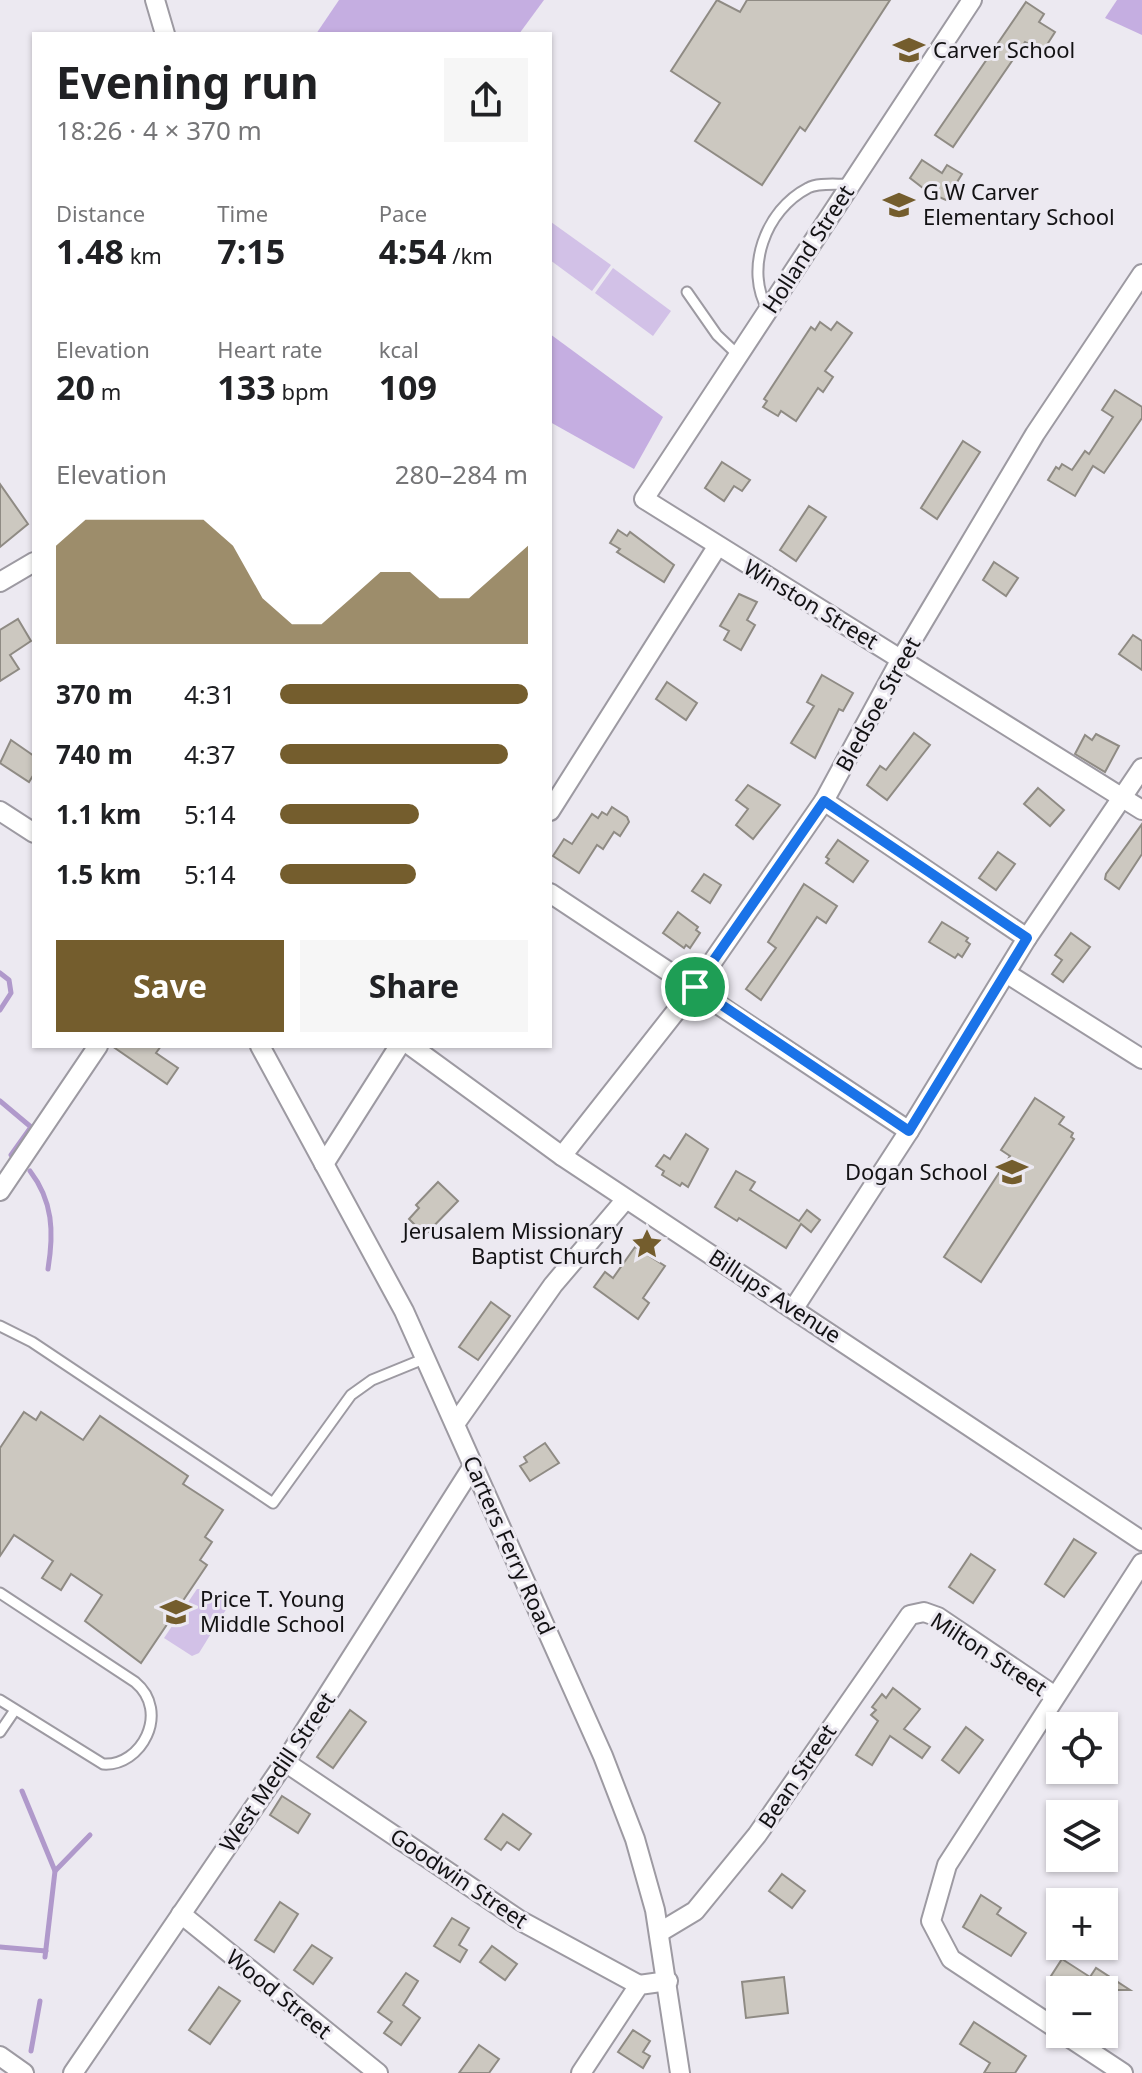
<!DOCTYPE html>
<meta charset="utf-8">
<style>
body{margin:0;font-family:"Noto Sans",sans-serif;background:#f6f6f6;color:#202124;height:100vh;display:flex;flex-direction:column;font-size:30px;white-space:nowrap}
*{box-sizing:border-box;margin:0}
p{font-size:26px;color:#757577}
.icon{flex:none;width:44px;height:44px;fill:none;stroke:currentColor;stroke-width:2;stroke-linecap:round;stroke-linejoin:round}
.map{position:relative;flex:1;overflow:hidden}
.panel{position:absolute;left:32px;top:32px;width:520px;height:1016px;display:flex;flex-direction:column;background:#fff;border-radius:0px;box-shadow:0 2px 6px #0004}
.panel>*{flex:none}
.controls{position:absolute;left:1046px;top:1712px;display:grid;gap:16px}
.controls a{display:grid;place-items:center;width:72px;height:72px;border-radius:0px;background:#fff;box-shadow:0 2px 6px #0004;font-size:40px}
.pin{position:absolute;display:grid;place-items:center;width:68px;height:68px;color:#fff;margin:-34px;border:4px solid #fff;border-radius:50%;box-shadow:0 2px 8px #0007}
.round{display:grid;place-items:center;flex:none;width:84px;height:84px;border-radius:0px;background:#f6f6f6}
.overview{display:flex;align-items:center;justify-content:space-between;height:136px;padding:0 24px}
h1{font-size:44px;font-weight:700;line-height:60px}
.stats{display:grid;grid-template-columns:repeat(3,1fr);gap:12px;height:136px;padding:8px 24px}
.stats div{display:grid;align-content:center}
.stats b{font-size:34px;font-weight:700}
.stats small{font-size:22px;font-weight:400}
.stats p{font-size:22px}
.chart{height:224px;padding:16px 24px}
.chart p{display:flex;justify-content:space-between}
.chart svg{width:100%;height:144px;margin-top:8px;fill:#745d2d;opacity:.7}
.primary-button{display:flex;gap:16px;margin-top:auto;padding:16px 24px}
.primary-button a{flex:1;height:92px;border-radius:0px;background:#745d2d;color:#fff;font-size:32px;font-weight:700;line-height:92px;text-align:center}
.primary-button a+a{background:#f6f6f6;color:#202124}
ul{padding:0 24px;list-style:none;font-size:26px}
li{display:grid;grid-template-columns:128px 96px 1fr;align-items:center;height:60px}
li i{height:20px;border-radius:10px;background:#745d2d}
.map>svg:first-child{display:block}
.green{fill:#d2c1e7}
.forest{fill:#c5aee1}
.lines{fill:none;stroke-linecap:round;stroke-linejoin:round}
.stream{stroke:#b099cb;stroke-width:5}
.building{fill:#ccc8c0;stroke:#8f8b84;stroke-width:2}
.lane-casing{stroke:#9d9aa2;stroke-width:13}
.street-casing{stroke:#9d9aa2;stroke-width:22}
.lane{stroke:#fff;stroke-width:9}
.street{stroke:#fff;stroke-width:18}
.route-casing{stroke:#fff;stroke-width:16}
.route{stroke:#1a73e8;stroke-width:10}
.labels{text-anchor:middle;stroke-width:6;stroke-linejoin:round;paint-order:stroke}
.poi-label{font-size:22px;fill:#131214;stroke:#ece9f1;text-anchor:start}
.street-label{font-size:22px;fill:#131214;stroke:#ece9f1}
</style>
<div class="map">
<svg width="1142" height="2073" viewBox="0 0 1142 2073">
<rect width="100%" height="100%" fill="#ece9f1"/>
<!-- green -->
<g class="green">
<polygon points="551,222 611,265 592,291 550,260"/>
<polygon points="613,268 671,311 653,336 595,293"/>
<polygon points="197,1589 205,1589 227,1601 227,1608 199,1653 192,1656 164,1638"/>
</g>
<!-- forest -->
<g class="forest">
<polygon points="339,0 544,0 519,34 316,34"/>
<polygon points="1117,0 1142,0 1142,35 1105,18"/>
<polygon points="550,334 663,417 634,469 550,422"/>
</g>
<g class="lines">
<!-- stream -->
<g class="stream">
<polyline points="0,973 9,980 11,993 0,1010"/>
<polyline points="0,1101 31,1127 11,1155 13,1157"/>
<path d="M30,1171C53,1201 54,1232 48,1269"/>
<polyline points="22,1791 55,1871 45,1957"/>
<polyline points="55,1871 90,1835"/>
<polyline points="0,1947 46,1951"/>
<polyline points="31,2051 40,2001"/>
</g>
</g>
<!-- building -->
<g class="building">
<polygon points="717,0 740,12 747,0 890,0 805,131 800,127 762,185 695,141 720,103 671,71"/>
<polygon points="1026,2 1044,14 1039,22 1055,32 1043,51 1025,42 953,147 935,135"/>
<polygon points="922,160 942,173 947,165 962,174 946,200 939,197 937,199 910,178"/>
<polygon points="820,322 831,330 837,322 852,333 825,371 833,377 823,392 818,388 796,421 781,411 778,416 763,407 767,401 764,399 811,327 815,330"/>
<polygon points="1115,390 1142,407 1142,418 1104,473 1093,466 1075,496 1048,480 1056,467 1059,469 1062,464 1072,470 1085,451 1089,454 1113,417 1102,410"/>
<polygon points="963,441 980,452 937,519 921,508"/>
<polygon points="722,462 750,480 742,491 734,486 724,501 705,488"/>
<polygon points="0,484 28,524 0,547"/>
<polygon points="809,506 826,517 796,561 780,550"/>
<polygon points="618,530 627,536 630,532 674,565 664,582 617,552 620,549 610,543"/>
<polygon points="994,562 1018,578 1006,596 983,580"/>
<polygon points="739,594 757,602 747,620 755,625 741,650 724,640 729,631 720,626"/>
<polygon points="18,619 31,641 10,655 19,669 0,681 0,630"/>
<polygon points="1133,635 1142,641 1142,670 1119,654"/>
<polygon points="822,675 853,693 843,711 839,709 815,758 791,743 814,706 807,702"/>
<polygon points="667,682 697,703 686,720 656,699"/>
<polygon points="914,733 930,745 887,800 867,785 880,766 886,770"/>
<polygon points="1096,734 1119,746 1105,772 1075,754 1085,735 1092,740"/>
<polygon points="11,740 34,756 34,774 29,782 0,763"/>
<polygon points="748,785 780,805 753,839 736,825 748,809 736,800"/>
<polygon points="1038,788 1064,810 1050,826 1024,804"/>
<polygon points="612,807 627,817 629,822 620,836 614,832 603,849 597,845 579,873 553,856 564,839 572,844 592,814 598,818 602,812 607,815"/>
<polygon points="1142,824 1142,854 1119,889 1105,879 1106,874"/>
<polygon points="838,840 868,861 853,882 826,863 829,859 826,857"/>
<polygon points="998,852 1015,864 996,890 979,878"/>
<polygon points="704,874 721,885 710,903 692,891"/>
<polygon points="804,884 837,906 826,923 817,917 761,1000 746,989 776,948 768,942"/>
<polygon points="678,912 698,927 696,930 700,933 690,948 686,945 684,948 663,933"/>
<polygon points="942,922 968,938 966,941 970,944 962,957 958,954 955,958 929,942"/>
<polygon points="1071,933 1090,947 1063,982 1052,974 1062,960 1055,955"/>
<polygon points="112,1046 161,1046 156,1053 178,1068 167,1084"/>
<polygon points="1035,1098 1064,1117 1059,1124 1073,1133 1071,1137 1074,1139 981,1282 944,1257 1010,1156 1001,1150"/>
<polygon points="686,1134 708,1149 688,1187 682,1183 680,1186 662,1175 664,1171 656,1166 664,1155 670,1159"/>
<polygon points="736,1171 755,1182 750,1190 799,1221 807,1210 820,1220 811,1232 801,1224 786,1248 739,1218 737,1221 715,1207"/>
<polygon points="438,1182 458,1201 425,1235 409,1219 419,1208 416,1205"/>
<polygon points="635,1247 665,1266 643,1298 649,1303 638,1319 594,1287 605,1272 613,1278"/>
<polygon points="491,1302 510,1316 478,1360 459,1347"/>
<polygon points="24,1412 36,1420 41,1412 83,1440 100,1416 188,1476 183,1484 223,1510 205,1537 212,1542 200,1560 207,1565 141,1663 85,1621 102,1595 71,1574 61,1590 42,1578 53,1561 14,1535 0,1556 0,1448"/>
<polygon points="545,1443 559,1463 530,1481 520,1466 527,1462 524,1457"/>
<polygon points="1074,1539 1096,1553 1064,1597 1045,1584"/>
<polygon points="971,1554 995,1570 973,1603 949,1587"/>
<polygon points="893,1688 920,1709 904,1729 930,1747 922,1758 890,1736 872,1765 856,1755 878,1721 871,1715 876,1710 872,1707 882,1694 886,1698"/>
<polygon points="350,1710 366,1722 333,1768 317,1757"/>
<polygon points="966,1727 983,1740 959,1773 942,1760"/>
<polygon points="282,1796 310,1814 298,1833 270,1815"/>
<polygon points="503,1814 531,1834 519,1850 507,1842 501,1850 485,1839"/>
<polygon points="782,1874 805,1891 792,1908 769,1891"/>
<polygon points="981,1895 1001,1908 997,1914 1026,1933 1011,1956 963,1927"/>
<polygon points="280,1902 298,1914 274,1952 255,1940"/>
<polygon points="452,1918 469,1928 459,1945 467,1950 460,1962 434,1946"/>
<polygon points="312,1945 332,1958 313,1984 294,1970"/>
<polygon points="492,1946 517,1964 505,1980 480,1962"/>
<polygon points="1062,1959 1090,1977 1096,1968 1130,1990 1073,1990 1051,1976"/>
<polygon points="406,1973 418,1981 403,2005 420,2018 401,2045 384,2033 392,2022 378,2012"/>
<polygon points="784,1977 788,2013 746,2018 742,1982"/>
<polygon points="219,1987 240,2001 210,2044 189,2030"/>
<polygon points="974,2022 1026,2056 1015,2073 984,2073 990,2063 960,2044"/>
<polygon points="633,2030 650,2041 643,2052 650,2056 643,2068 618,2052"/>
<polygon points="479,2045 499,2059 489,2073 459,2073"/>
</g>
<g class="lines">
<defs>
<g id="lane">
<polyline points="687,292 717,335 738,355"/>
<path d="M768,310C744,270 765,210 808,188C818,182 839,185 851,184"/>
<polyline points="0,1326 32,1342 273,1503 351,1395 372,1380 426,1358"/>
<path d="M0,1593L135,1682C171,1712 141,1767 103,1764L0,1700"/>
<polyline points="0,1732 15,1710"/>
</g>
<g id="street">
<polyline points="155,0 165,34"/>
<polyline points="972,0 644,499 1142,810"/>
<polyline points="0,582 34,562"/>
<polyline points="824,801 1027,938"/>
<polyline points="0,811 34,833"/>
<polyline points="550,811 717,547"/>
<polyline points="550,893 909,1131"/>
<polyline points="1006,973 1142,1059"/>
<polyline points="260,1046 404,1311 603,1756 635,1839 655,1910 680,2073"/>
<polyline points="411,1046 562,1156 1142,1541"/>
<polyline points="562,1156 695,987 824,801 901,659 1035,434 1142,274"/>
<polyline points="324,1164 399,1046"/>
<polyline points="0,1191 98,1046"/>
<polyline points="794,1308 909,1131 1027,938 1142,768"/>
<polyline points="455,1424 553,1285 626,1199"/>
<polyline points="285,1762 521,1921 639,1985"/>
<polyline points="181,1914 378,2073"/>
<polyline points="660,1932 695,1911 757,1835 910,1615 924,1612 938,1617 1055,1696"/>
<polyline points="1060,2031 951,1959 931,1921 947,1865 1142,1563"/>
<polyline points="1064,2034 1123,2073"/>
<polyline points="0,2056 24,2073"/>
<polyline points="73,2073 285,1762 473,1466"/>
<polyline points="581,2073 639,1985 668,1981"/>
</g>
</defs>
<!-- lane casing -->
<use href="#lane" class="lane-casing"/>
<!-- street casing -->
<use href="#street" class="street-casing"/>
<!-- lane -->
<use href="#lane" class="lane"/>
<!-- street -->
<use href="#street" class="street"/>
</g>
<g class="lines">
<defs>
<polygon id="route" points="824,801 1027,938 909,1131 695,987"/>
</defs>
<!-- route casing -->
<use href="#route" class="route-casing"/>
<!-- route -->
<use href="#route" class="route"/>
</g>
<!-- icons -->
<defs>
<symbol id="school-bare" viewBox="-9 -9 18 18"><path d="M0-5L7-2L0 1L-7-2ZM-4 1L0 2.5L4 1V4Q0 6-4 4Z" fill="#745d2d" stroke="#ece9f1" stroke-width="2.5" paint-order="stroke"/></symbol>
<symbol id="sight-bare" viewBox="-9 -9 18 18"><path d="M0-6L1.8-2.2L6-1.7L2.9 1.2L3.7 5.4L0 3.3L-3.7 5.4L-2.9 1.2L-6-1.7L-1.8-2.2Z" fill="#745d2d" stroke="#ece9f1" stroke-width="2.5" paint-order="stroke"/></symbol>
</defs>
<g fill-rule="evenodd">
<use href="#school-bare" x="887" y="28" width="44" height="44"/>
<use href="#school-bare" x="877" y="183" width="44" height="44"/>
<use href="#school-bare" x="990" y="1150" width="44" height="44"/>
<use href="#sight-bare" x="625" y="1222" width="44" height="44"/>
<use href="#school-bare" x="154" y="1590" width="44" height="44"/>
</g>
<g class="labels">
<!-- poi labels -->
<g class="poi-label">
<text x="933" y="58">Carver School</text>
<text x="923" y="200">G W Carver<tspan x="923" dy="25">Elementary School</tspan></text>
<text x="988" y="1180" text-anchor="end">Dogan School</text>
<text x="623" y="1239" text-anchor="end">Jerusalem Missionary<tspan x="623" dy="25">Baptist Church</tspan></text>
<text x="200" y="1607">Price T. Young<tspan x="200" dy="25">Middle School</tspan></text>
</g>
<!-- street labels -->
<g class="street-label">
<text transform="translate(808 249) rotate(-57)" y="8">Holland Street</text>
<text transform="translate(811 604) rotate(31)" y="8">Winston Street</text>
<text transform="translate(878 704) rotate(-61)" y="8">Bledsoe Street</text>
<text transform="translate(775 1296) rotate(33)" y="8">Billups Avenue</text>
<text transform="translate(509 1545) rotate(66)" y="8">Carters Ferry Road</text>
<text transform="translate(989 1654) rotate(33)" y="8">Milton Street</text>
<text transform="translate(277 1772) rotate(-56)" y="8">West Medill Street</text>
<text transform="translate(797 1776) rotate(-56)" y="8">Bean Street</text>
<text transform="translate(459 1878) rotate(34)" y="8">Goodwin Street</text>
<text transform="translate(279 1994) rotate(39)" y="8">Wood Street</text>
</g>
</g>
</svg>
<div class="controls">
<a><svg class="icon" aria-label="locate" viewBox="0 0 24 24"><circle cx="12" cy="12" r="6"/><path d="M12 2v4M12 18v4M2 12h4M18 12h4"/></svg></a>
<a><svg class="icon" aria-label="layers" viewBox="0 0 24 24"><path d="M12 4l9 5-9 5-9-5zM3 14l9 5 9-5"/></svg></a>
<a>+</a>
<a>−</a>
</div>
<div class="pin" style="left:695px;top:987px;background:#1e9e55"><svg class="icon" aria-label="arrive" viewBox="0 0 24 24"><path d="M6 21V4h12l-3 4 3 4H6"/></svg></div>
<section class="panel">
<div class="overview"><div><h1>Evening run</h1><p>18:26 · 4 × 370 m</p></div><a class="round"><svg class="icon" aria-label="share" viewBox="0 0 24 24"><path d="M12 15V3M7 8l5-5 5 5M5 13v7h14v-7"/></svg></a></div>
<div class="stats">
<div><p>Distance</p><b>1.48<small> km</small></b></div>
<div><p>Time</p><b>7:15</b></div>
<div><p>Pace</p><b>4:54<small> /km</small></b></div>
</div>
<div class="stats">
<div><p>Elevation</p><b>20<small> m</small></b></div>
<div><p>Heart rate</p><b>133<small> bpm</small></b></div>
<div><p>kcal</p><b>109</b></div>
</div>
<div class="chart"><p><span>Elevation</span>280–284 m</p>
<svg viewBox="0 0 160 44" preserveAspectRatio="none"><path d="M0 44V14L10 6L20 6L30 6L40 6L50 6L60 14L70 30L80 38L90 38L100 30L110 22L120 22L130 30L140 30L150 22L160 14V44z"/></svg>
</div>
<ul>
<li><b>370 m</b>4:31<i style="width:100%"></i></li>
<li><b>740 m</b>4:37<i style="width:92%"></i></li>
<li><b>1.1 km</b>5:14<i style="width:56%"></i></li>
<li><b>1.5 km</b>5:14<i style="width:55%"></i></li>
</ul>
<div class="primary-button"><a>Save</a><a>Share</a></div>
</section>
</div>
